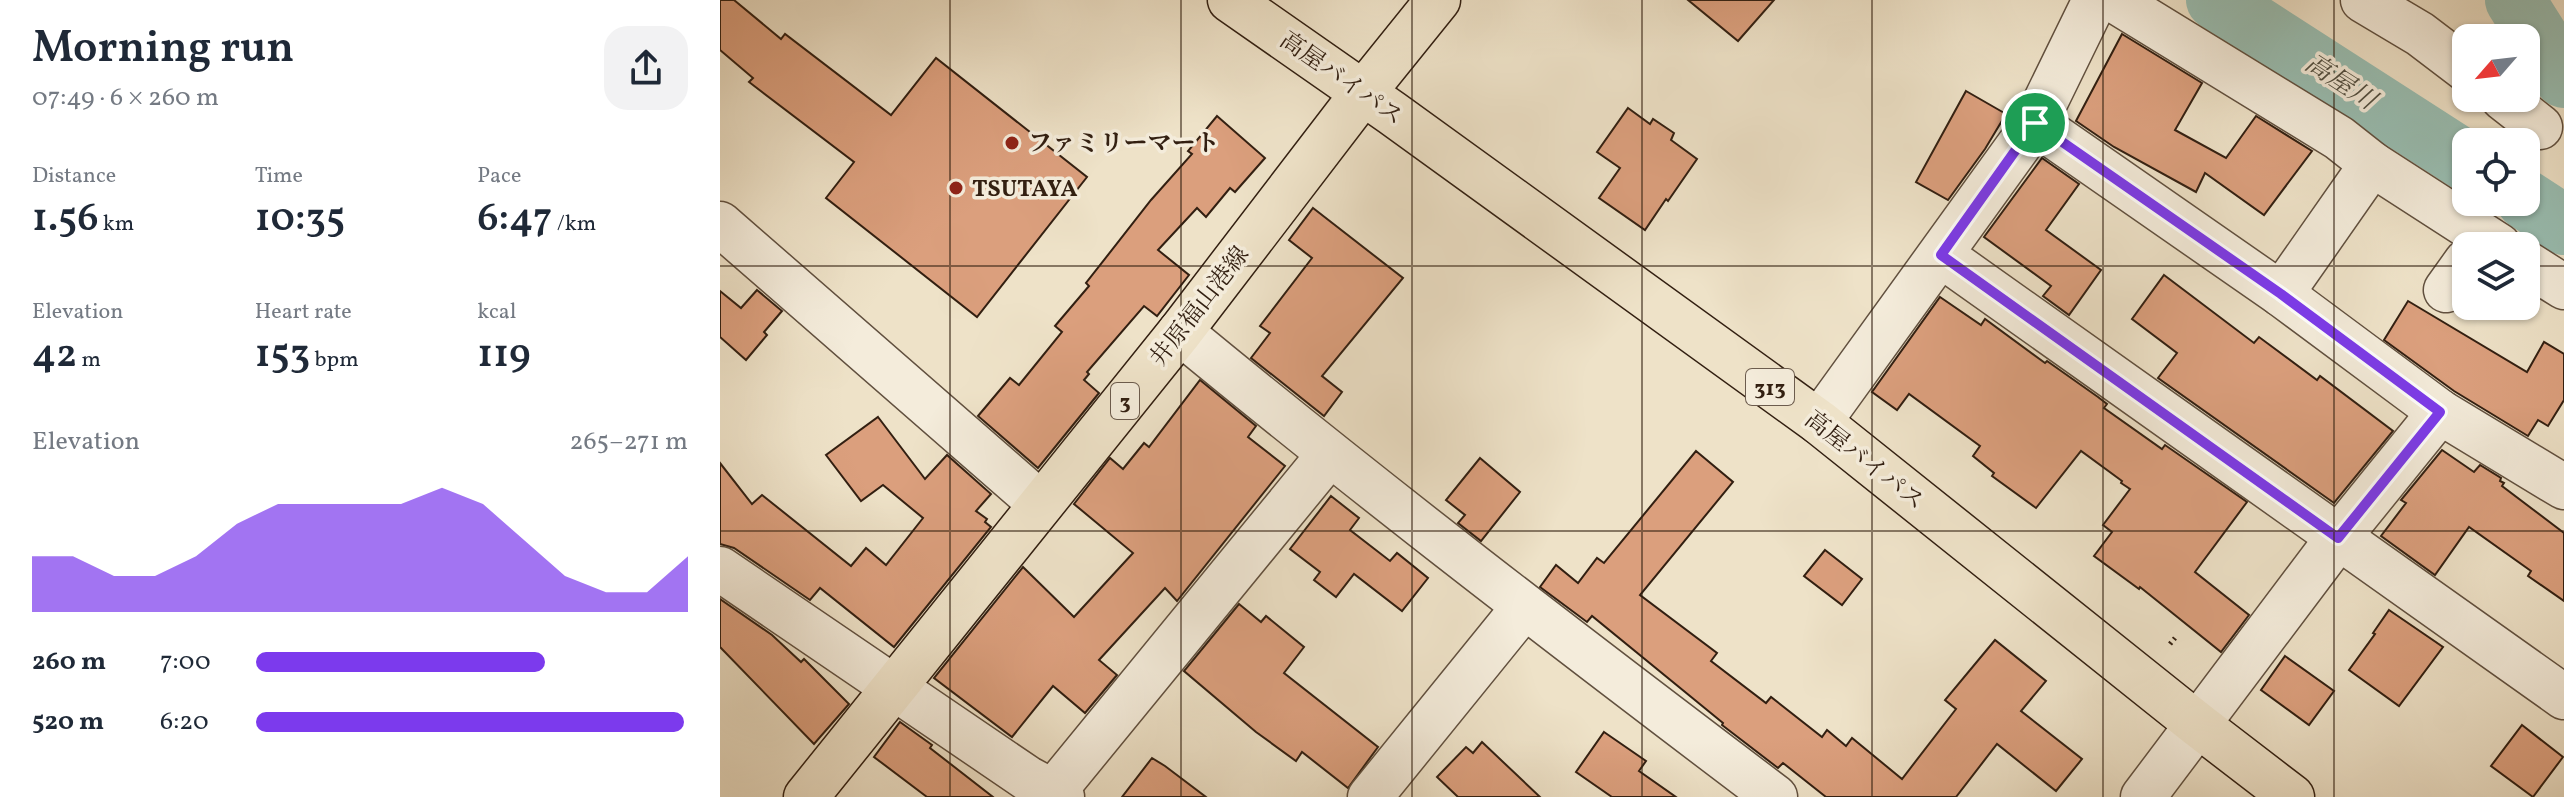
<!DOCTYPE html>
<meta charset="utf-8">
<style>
body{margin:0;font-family:Vollkorn,"Noto Serif JP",serif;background:#f2f2f3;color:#1f2937;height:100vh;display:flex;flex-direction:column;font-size:30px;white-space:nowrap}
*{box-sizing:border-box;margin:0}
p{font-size:26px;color:#747a83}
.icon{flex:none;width:44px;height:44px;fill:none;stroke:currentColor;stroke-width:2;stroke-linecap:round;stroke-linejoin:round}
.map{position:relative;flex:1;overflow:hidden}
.sheet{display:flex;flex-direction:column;background:#fff;width:720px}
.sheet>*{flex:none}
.needle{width:52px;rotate:242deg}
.fabs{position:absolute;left:1732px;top:24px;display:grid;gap:16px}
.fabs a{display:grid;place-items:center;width:88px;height:88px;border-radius:16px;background:#fff;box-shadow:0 2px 6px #0004;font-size:40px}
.pin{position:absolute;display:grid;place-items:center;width:68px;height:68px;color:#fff;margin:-34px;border:4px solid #fff;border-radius:50%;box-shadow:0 2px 8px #0007}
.round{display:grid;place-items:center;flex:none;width:84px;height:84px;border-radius:24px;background:#f2f2f3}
.summary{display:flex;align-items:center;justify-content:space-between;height:136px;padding:0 32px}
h1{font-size:44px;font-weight:600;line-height:60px}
.metrics{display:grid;grid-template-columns:repeat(3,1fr);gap:12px;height:136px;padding:8px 32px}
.metrics div{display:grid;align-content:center}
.metrics b{font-size:40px;font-weight:600}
.metrics small{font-size:22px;font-weight:400}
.metrics p{font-size:22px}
.chart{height:224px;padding:16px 32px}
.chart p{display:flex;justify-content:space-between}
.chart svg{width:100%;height:144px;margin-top:8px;fill:#7c3aed;opacity:.7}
ul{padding:0 32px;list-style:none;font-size:26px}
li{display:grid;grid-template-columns:128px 96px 1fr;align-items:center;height:60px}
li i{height:20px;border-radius:10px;background:#7c3aed}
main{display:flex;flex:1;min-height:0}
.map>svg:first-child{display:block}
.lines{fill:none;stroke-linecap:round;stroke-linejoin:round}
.river{stroke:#99beb2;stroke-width:60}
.building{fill:#db9f7d;stroke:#321f11;stroke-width:2}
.minor-casing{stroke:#61503f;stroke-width:47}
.major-casing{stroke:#321f11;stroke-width:47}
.highway-casing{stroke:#321f11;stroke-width:47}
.path{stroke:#321f11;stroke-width:5;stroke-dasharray:2 4;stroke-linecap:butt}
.minor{stroke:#f4ecdb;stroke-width:44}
.major{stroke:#eee2c8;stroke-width:44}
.highway{stroke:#eee2c8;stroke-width:44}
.route-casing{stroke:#fff;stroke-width:16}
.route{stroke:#7c3aed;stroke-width:10}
.grid{fill:none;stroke:#321f11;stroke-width:2;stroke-opacity:0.55}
.poi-dot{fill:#8f2418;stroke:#f4ecdb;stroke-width:3}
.labels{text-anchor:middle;stroke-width:7;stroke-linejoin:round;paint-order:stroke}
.shield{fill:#f4ecdb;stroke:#6c5c4e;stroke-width:2}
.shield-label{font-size:22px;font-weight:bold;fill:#321f11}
.street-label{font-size:24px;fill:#321f11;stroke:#f4ecdb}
.poi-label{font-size:24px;font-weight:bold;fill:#321f11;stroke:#f4ecdb;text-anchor:start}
.water-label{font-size:26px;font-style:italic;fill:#514f41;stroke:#f4ecdb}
</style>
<main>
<section class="sheet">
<div class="summary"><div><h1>Morning run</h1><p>07:49 · 6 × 260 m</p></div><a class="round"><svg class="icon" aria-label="share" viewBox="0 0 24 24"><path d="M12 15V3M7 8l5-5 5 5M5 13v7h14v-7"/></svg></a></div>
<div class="metrics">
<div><p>Distance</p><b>1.56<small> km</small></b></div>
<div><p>Time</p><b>10:35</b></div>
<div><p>Pace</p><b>6:47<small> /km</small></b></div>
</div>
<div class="metrics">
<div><p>Elevation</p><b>42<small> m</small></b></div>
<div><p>Heart rate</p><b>153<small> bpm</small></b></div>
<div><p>kcal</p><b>119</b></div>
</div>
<div class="chart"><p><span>Elevation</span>265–271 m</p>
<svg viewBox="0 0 160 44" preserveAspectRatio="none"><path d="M0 44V27L10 27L20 33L30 33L40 27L50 17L60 11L70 11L80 11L90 11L100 6L110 11L120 22L130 33L140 38L150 38L160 27V44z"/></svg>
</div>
<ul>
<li><b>260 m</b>7:00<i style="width:67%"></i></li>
<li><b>520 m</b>6:20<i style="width:99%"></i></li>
</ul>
</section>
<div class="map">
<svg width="1844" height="797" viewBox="0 0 1844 797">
<rect width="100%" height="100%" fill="#eee2c8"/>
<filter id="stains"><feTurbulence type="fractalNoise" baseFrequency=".0025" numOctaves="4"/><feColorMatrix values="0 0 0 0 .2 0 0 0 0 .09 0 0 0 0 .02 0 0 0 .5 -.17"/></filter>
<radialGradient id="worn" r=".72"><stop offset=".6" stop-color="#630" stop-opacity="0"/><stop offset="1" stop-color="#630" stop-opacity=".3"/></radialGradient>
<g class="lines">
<!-- river -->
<g class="river">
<polyline points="1496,0 1746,161"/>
<polyline points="1795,0 1844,78"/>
<polyline points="1806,200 1844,225"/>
</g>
</g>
<!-- building -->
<g class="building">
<polygon points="0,0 14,0 61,39 65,34 171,115 216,58 367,177 257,317 106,198 134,162 29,82 33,78 0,50"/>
<polygon points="968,0 1054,0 1018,41"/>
<polygon points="1402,34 1482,83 1455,130 1506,158 1536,116 1592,151 1544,215 1485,173 1476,192 1394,147 1356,121"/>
<polygon points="1246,91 1286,114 1265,149 1228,200 1196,182"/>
<polygon points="908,108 930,124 933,119 954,133 951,140 977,159 948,201 946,199 925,230 879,198 900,168 877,152"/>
<polygon points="497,116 545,158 515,192 510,188 486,217 477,208 438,250 469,275 437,316 424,306 367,372 369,374 364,380 379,393 318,468 258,416 290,378 299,385 342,332 335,326 369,286 366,283 431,200 472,154 468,151"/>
<polygon points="1322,158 1359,184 1326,230 1381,270 1349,315 1323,296 1331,286 1264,237"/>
<polygon points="593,208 683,278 602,376 622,392 604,416 531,358 550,333 540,326 592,258 569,240"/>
<polygon points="1444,275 1534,343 1539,337 1597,380 1600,376 1673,431 1614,503 1438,378 1457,353 1412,319"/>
<polygon points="37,290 62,311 44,332 47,335 26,360 0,337 0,291 21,308"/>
<polygon points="1220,297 1261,325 1265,319 1325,363 1327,361 1378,397 1387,404 1384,408 1442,449 1445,445 1527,502 1475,572 1529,615 1501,652 1420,587 1419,589 1374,556 1392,532 1383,525 1410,489 1401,483 1402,481 1361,451 1316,508 1272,476 1274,473 1253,456 1260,446 1189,394 1177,410 1152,392"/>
<polygon points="1688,301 1807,372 1824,342 1844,354 1844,400 1828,426 1818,420 1808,436 1734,391 1664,340"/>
<polygon points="480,380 536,426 528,437 565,466 457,601 445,588 379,660 397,675 365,713 333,686 292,737 214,678 303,567 354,617 413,553 354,504 390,458 403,469 424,443 429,447"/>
<polygon points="158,417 205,479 227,455 271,494 256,511 267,519 265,522 271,527 174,647 100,588 90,600 14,548 0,544 0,463 32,504 42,495 131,566 146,548 166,565 203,518 163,485 141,501 106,455"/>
<polygon points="1722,450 1754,472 1760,465 1781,478 1780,481 1784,483 1782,486 1844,533 1844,601 1808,576 1811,571 1749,527 1715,575 1661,536 1686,503 1681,500"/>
<polygon points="976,451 1013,482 920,595 997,653 991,661 1046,703 1051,697 1102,737 1107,730 1126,746 1132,738 1182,779 1236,709 1225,700 1275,640 1326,681 1301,711 1362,759 1336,791 1277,744 1236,797 1106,797 1063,763 1058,768 1002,725 1003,723 872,616 867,622 820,587 836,565 858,583 877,558 884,563"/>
<polygon points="760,458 800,492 761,541 738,523 745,515 726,500"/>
<polygon points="611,496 639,518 630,530 670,561 677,553 708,578 682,611 634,574 616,597 594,580 600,572 570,549"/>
<polygon points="1105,550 1142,579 1122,605 1084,576"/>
<polygon points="0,599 52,635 81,662 84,659 129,704 94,744 0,647"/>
<polygon points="519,604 541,622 546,616 584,647 564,673 658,747 628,788 582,752 576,761 536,732 464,671"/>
<polygon points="1669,610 1723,647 1679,706 1629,670 1655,634 1653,633"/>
<polygon points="1565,656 1614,691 1589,725 1541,690"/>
<polygon points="180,722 212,745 210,748 273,797 207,797 154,757"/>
<polygon points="1802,725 1843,757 1813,797 1771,766"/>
<polygon points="884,732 926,761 919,771 956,797 892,797 856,772"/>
<polygon points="762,742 820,797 738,797 717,777 746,747 753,753"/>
<polygon points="432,758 445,766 486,797 402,797"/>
</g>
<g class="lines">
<defs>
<g id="minor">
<polyline points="1394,0 1619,138 1652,164 1779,246"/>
<polyline points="1643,0 1700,34 1746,69"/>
<polyline points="1783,98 1820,127"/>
<polyline points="1315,123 1561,294 1720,412 1844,487"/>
<polyline points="0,224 321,504"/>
<polyline points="1221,255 1844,697"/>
<polyline points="1806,263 1844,287"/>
<polyline points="1726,290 1746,262"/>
<polyline points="1561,294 1652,164"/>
<path d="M460,332C654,492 854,645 1055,797"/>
<polyline points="1099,422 1315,123 1375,0"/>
<polyline points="0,569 307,778 342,797"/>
<polyline points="329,797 609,455"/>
<polyline points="650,797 804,607"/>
<polyline points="1423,797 1618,538 1720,412"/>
</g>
<polyline id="major" points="86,797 460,332 643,93 718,0"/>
<polyline id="highway" points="510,0 672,113 1099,422 1477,724 1572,797"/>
</defs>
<!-- minor casing -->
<use href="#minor" class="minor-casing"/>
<!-- major casing -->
<use href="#major" class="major-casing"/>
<!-- highway casing -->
<use href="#highway" class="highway-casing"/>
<!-- path -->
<polyline class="path" points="1450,644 1455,638"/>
<!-- minor -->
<use href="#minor" class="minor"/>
<!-- major -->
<use href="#major" class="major"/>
<!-- highway -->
<use href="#highway" class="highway"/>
</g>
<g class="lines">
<defs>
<polygon id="route" points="1315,123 1561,294 1720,412 1618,538 1221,255"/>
</defs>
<!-- route casing -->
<use href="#route" class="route-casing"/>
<!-- route -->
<use href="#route" class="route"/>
</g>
<!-- grid -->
<path class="grid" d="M230,0V797M461,0V797M692,0V797M922,0V797M1152,0V797M1383,0V797M1614,0V797M0,266H1746M1806,266H1844M0,531H1844"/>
<!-- markers -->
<g class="poi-dot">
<circle cx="292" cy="143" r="8"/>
<circle cx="236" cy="188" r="8"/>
</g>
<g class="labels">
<!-- shield labels -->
<g class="shield">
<rect x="1026" y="369" width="48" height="36" rx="6"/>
<rect x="391" y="383" width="28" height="36" rx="6"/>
</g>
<g class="shield-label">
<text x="1050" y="395">313</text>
<text x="405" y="409">3</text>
</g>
<!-- street labels -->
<g class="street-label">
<text transform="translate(622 78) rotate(35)" y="8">高屋バイパス</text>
<text transform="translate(479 306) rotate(-52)" y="8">井原福山港線</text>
<text transform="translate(1145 460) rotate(38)" y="8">高屋バイパス</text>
</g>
<!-- poi labels -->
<g class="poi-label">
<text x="308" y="151">ファミリーマート</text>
<text x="252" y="196">TSUTAYA</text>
</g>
<!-- water labels -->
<g class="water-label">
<text transform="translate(1621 81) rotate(33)" y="9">高屋川</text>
</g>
</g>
<rect width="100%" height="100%" filter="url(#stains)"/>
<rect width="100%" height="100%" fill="url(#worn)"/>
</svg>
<div class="fabs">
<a><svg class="needle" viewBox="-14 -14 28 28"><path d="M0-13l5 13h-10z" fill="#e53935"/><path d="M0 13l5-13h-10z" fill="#747a83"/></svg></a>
<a><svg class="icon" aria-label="locate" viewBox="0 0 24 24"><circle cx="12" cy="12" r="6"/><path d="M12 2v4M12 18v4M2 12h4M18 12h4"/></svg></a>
<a><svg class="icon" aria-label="layers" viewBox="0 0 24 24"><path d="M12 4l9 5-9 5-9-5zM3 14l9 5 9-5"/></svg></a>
</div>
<div class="pin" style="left:1315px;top:123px;background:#1e9e55"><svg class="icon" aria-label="arrive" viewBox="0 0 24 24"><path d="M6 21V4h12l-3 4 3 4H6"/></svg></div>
</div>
</main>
